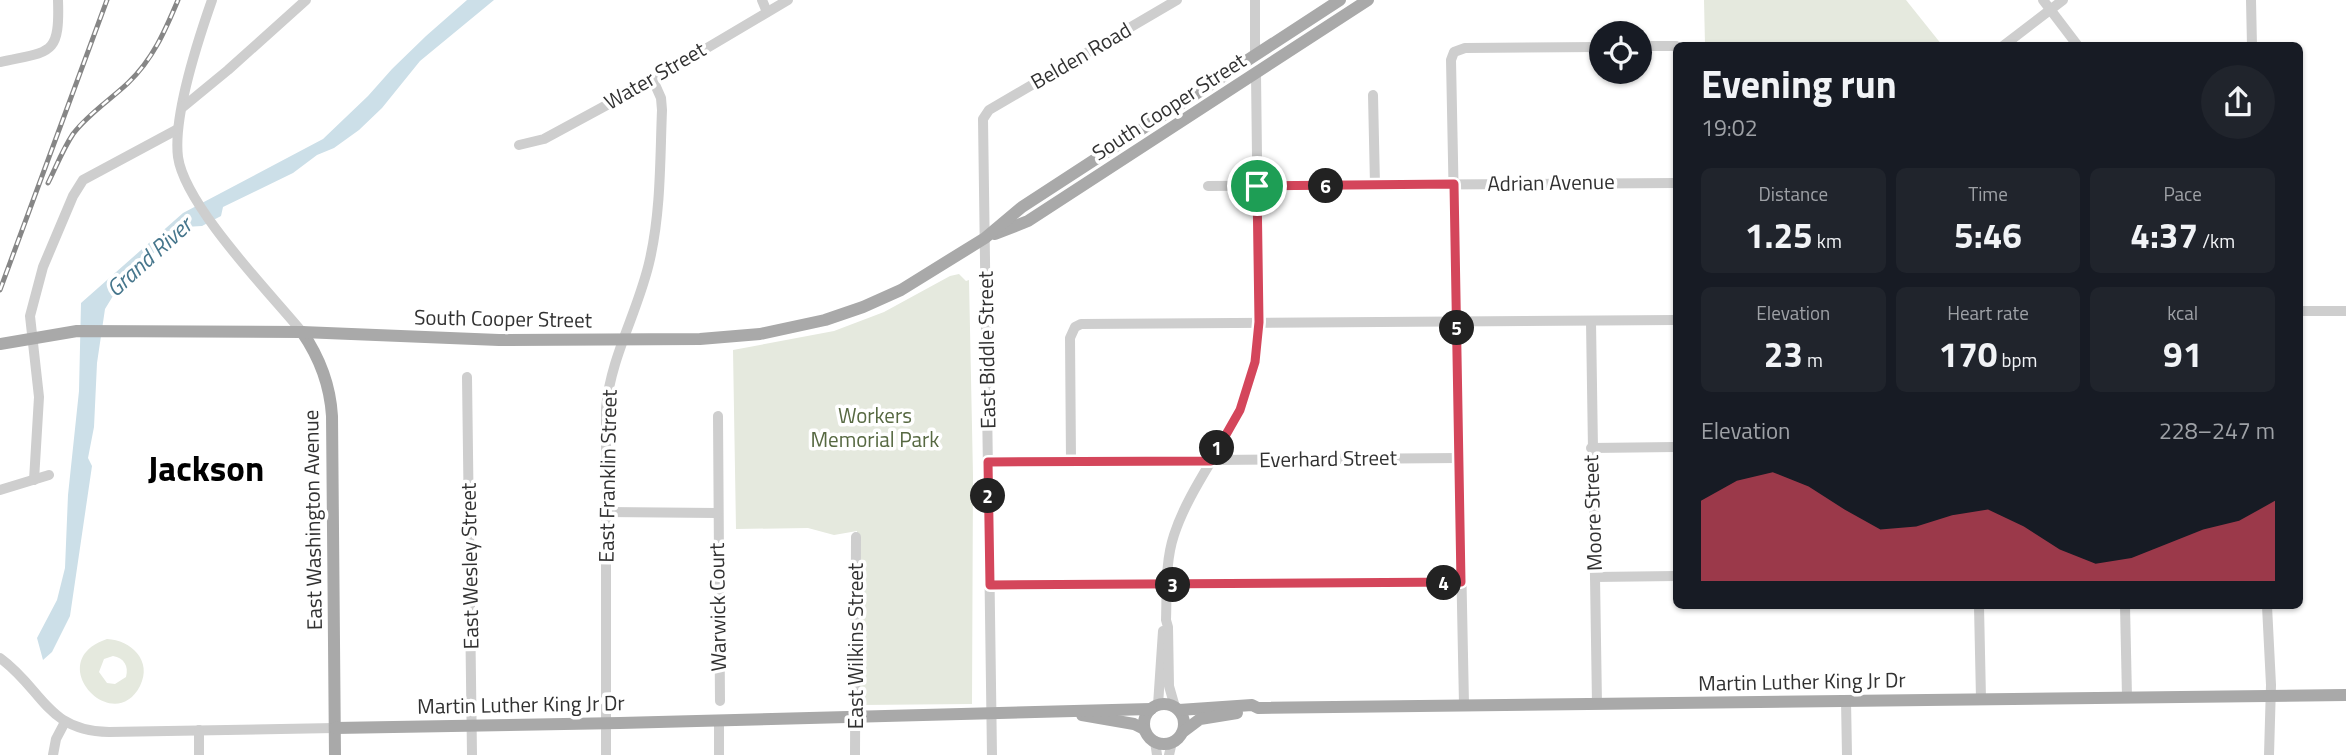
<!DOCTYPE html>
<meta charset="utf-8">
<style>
body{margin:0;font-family:"Titillium Web",sans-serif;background:#20242c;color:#f1f3f6;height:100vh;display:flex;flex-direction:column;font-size:26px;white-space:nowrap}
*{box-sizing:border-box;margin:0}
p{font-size:23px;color:#9ea1a6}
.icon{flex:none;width:38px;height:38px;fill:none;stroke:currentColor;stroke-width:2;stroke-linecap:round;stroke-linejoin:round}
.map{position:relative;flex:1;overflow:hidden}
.drawer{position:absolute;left:1673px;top:42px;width:630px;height:567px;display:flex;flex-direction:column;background:#171b24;border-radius:10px;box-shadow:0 2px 5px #0004}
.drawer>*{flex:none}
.controls{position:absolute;left:1589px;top:21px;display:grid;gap:14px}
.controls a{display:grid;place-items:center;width:63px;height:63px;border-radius:50%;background:#171b24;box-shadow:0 2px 5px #0004;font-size:35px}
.pin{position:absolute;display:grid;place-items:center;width:60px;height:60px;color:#fff;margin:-30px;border:4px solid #fff;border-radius:50%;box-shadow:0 2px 7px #0007}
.km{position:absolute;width:35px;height:35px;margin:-18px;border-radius:50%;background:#222;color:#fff;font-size:19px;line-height:35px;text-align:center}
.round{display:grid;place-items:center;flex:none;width:74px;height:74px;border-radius:37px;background:#20242c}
.summary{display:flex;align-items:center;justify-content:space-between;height:119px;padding:0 28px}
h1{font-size:38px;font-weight:700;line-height:52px}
.metrics{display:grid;grid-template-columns:repeat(3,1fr);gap:10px;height:119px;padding:7px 28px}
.metrics div{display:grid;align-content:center;border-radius:10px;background:#20242c;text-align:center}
.metrics b{font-size:35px;font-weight:700}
.metrics small{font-size:19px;font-weight:400}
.metrics p{font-size:19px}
.chart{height:196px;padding:14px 28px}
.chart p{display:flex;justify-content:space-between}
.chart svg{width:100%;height:126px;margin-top:7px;fill:#d4465b;opacity:.7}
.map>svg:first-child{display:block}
.green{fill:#e5e9de;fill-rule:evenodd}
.water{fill:#ccdfe8}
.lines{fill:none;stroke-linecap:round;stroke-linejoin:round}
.minor{stroke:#cecece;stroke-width:10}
.major{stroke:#a9a9a9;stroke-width:12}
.rail-casing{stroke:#868686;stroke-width:5}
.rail{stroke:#fff;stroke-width:2.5;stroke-dasharray:8;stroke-linecap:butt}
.route-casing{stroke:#fff;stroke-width:14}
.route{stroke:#d4465b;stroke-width:9}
.labels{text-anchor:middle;stroke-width:7;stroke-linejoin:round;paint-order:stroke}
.street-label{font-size:21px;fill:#313131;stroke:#fff}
.park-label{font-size:21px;fill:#576942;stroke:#fff}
.water-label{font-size:23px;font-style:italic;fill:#46768c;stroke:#fff}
.town-label{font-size:35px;font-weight:bold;fill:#000;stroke:#fff}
</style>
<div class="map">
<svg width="2346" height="755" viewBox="0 0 2346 755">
<rect width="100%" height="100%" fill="#fff"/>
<!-- green -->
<g class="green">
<polygon points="1704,0 1906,0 1942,45 1705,45"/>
<polygon points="959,274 966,281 969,280 973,476 972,704 860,705 857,531 834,535 808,528 736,529 733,350 834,331 884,312 950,276"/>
<path d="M107,639C131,640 153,661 140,686C113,738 41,661 107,639ZM113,656C124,658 129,666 126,677L115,684L107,683L99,672L104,659Z"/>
</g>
<!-- water -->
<polygon class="water" points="467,0 494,0 420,61 382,108 359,130 334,148 317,155 293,173 223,207 221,216 202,226 185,227 145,260 116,291 105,309 97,363 94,427 88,458 92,466 70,616 52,652 43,660 37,638 57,600 65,568 68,495 79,391 81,303 183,213 323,139 368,96 392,69 426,36"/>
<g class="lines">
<!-- minor -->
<g class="minor">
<path d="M212,0C198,40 173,117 178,157C185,206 270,293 302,332"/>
<polyline points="762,0 767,12"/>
<polyline points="1255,0 1255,55"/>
<polyline points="2043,0 2078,46"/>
<polyline points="2251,0 2252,46"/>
<polyline points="1640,46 1676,46"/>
<polyline points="2003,46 2063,0"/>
<path d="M0,62C50,51 60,57 58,0"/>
<polyline points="1373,95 1375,185"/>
<polyline points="183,107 228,70 306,0"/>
<polyline points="519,145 544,139 653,80 788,0"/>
<polyline points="1208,186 1676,183"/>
<polyline points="2300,311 2346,311"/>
<polyline points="1591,322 1597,704"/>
<polyline points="467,377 472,755"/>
<polyline points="718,416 720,701"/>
<polyline points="1591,448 1676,447"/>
<polyline points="1071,460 1070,338 1075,327 1081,324 1676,320"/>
<polyline points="988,462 1459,458"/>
<polyline points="34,480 39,397 30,316 43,267 73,196 83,180 178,129"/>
<polyline points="0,490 49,475"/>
<polyline points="606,512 717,513"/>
<polyline points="1595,577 1676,576"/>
<polyline points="990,585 1461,582"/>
<polyline points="1979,606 1981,699"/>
<polyline points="2125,606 2127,697"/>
<polyline points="2267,606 2271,685 2269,755"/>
<path d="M0,658C43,689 46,731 109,732L335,728"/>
<polyline points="1846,700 1847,755"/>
<polyline points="1158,705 1163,631"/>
<polyline points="1464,705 1451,60 1454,52 1465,48 1601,47"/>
<path d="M1175,707L1169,686L1168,627L1166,620C1167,592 1165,562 1174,535C1189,489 1222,450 1241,406C1253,380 1258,351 1259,322L1256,74"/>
<polyline points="199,730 199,755"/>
<polyline points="1155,741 1157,755"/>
<polyline points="53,755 56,739 65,722"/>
<path d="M606,755V408C611,355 639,310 650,259C661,210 660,159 662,110L661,98L653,80"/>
<polyline points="719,755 719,720"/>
<polyline points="855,755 856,537"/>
<polyline points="992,755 983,119 989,110 1177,0"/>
<polyline points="1169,755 1172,742"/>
</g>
<!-- major -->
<g class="major">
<polyline points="995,234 1028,221 1368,0"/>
<path d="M302,332C320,358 330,384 332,416L335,755"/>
<polyline points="0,344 77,331 302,332 499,340 700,339 760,334 825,320 863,307 901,290 985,238 1022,207 1340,0"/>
<circle cx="1164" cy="724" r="20"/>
<polyline points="1179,710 1252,705 1258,708 2346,695"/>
<polyline points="1082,715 1134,724 1144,729"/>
<polyline points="335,728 620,723 1151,709"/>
<polyline points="1184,731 1200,719 1237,713"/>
</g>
<defs>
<g id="rail">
<path d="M48,183C56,167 63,149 73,134C88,114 110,100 128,83C153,59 165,31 178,0"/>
<polyline points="0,290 107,0"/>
</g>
</defs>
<!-- rail casing -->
<use href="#rail" class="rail-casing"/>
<!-- rail -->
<use href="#rail" class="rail"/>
</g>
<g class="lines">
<defs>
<polygon id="route" points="1454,184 1461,582 990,585 988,462 1211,461 1240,410 1255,362 1259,322 1257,186"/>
</defs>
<!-- route casing -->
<use href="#route" class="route-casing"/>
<!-- route -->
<use href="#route" class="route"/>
</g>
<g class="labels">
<!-- street labels -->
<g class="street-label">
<text transform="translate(1081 56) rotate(-30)" y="7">Belden Road</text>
<text transform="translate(655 76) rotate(-30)" y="7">Water Street</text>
<text transform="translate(1169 107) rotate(-33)" y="7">South Cooper Street</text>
<text transform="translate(1551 183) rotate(-1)" y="7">Adrian Avenue</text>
<text transform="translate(503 319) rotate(1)" y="7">South Cooper Street</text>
<text transform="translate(987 350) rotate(-91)" y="7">East Biddle Street</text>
<text transform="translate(1328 459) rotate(-1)" y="7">Everhard Street</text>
<text transform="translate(608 476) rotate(-89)" y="7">East Franklin Street</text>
<text transform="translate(1593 513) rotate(-92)" y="7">Moore Street</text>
<text transform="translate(313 520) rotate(-91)" y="7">East Washington Avenue</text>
<text transform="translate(470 566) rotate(-91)" y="7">East Wesley Street</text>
<text transform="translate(718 607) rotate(-91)" y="7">Warwick Court</text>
<text transform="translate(856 646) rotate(-90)" y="7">East Wilkins Street</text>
<text transform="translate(1802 682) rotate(-1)" y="7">Martin Luther King Jr Dr</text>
<text transform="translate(521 705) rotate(-1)" y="7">Martin Luther King Jr Dr</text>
</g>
<!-- park labels -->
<g class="park-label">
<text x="875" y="423">Workers<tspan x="875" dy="24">Memorial Park</tspan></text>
</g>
<!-- water labels -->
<g class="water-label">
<text transform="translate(149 257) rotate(-42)" y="8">Grand River</text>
</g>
<!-- town labels -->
<g class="town-label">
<text x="206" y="481">Jackson</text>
</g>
</g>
</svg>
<div class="controls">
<a><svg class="icon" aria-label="locate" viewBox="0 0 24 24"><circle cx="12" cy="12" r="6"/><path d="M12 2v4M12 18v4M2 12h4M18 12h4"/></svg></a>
</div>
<div class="pin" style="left:1257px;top:186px;background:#1e9e55"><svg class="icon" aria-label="arrive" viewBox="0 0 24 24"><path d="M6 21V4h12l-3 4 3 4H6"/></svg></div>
<b class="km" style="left:1217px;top:448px">1</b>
<b class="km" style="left:988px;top:496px">2</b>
<b class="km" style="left:1173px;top:585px">3</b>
<b class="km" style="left:1444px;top:583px">4</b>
<b class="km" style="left:1457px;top:328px">5</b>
<b class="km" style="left:1326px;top:186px">6</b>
<section class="drawer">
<div class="summary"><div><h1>Evening run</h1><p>19:02</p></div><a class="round"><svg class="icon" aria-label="share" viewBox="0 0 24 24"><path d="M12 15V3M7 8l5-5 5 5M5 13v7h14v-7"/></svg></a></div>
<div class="metrics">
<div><p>Distance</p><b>1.25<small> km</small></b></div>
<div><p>Time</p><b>5:46</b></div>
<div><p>Pace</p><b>4:37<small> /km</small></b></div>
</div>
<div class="metrics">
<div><p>Elevation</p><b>23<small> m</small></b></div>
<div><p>Heart rate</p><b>170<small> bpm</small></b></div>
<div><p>kcal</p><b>91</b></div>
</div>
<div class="chart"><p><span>Elevation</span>228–247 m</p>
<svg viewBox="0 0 160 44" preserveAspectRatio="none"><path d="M0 44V16L10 9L20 6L30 11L40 19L50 26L60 25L70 21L80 19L90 25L100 33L110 38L120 36L130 31L140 26L150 23L160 16V44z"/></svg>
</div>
</section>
</div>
